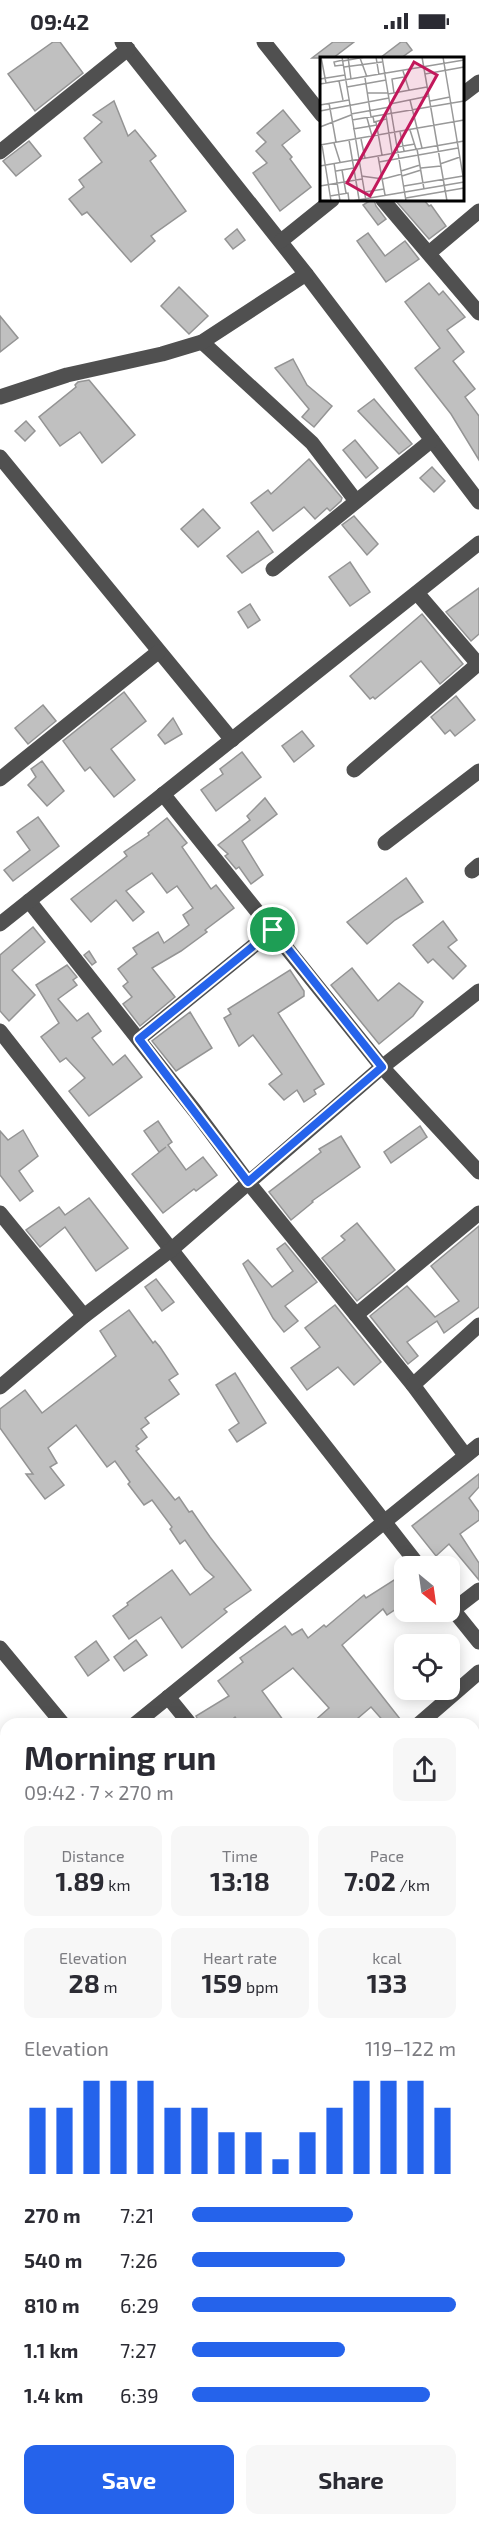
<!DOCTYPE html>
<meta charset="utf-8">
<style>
body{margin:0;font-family:"Exo 2",sans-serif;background:#f7f7f7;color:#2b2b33;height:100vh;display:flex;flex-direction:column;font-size:22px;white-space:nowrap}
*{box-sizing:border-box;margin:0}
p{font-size:20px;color:#7c7c81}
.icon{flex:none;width:33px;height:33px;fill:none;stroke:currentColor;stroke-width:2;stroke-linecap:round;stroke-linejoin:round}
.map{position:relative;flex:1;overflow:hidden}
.side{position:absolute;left:0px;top:1676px;width:480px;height:808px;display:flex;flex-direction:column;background:#fff;border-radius:18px 18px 0 0;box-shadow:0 3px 15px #0003}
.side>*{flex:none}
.needle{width:39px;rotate:151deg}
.fabs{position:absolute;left:394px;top:1514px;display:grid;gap:12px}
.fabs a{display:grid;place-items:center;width:66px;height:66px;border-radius:12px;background:#fff;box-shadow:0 3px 15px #0003;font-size:30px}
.pin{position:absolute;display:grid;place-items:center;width:51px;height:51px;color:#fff;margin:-26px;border:3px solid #fff;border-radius:50%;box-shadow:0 2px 6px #0007}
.round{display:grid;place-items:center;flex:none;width:63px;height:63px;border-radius:12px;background:#f7f7f7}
.summary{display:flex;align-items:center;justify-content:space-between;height:102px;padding:0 24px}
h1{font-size:33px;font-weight:700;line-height:45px}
.stats{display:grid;grid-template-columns:repeat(3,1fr);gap:9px;height:102px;padding:6px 24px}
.stats div{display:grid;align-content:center;border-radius:12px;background:#f7f7f7;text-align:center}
.stats b{font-size:26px;font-weight:700}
.stats small{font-size:16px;font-weight:400}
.stats p{font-size:16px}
.chart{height:168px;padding:12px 24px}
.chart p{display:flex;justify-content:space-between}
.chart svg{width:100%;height:108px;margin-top:6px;stroke:#2563eb;stroke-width:6}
.cta{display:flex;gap:12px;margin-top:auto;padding:12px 24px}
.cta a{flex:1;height:69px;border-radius:12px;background:#2563eb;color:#fff;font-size:24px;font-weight:700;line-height:69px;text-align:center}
.cta a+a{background:#f7f7f7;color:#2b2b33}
ul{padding:0 24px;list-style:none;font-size:20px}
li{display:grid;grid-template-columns:96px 72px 1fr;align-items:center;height:45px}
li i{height:15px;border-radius:8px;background:#2563eb}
.status{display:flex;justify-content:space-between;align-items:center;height:42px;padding:0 30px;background:#fff;direction:ltr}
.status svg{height:16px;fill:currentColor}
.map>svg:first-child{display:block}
.building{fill:#c0c0c0;stroke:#949494;stroke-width:1.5}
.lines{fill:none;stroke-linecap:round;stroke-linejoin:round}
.minor{stroke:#505050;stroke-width:15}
.route-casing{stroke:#fff;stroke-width:12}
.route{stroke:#2563eb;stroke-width:8}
.inset-road{fill:none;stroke:#999;stroke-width:1.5}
.view{fill:#c2185b;fill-opacity:0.15;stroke:#c2185b;stroke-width:3}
.inset-edge{fill:none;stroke:#000;stroke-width:3}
</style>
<div class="status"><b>09:42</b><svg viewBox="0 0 49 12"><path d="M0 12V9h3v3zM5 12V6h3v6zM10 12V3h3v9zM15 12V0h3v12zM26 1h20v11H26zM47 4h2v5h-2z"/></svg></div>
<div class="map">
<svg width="479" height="2483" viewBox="0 0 479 2483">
<rect width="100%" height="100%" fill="#fff"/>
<!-- building -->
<g class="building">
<polygon points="53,0 60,0 83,31 35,69 8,32"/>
<polygon points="333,0 354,0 333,16 312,16"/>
<polygon points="401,0 406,0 412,8 401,16 380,16"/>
<polygon points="114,59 128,94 135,88 156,114 150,119 186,169 151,194 155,199 131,220 87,170 82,173 69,157 84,145 79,138 102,120 84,96 102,80 93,73"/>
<polygon points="283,68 300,89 282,103 292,115 290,117 311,145 280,169 253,131 267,121 256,109 266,100 257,91"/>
<polygon points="29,99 41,114 16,134 3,119"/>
<polygon points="371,158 374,158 376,164 386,177 378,183 363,163"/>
<polygon points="395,158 424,158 429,164 431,163 446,184 429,197"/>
<polygon points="237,187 245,198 233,207 225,197"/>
<polygon points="368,191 385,214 405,199 419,217 386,240 357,199"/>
<polygon points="429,241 439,253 443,249 465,275 447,288 464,310 453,319 475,347 465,355 479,374 479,418 451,372 415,326 440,306 405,260"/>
<polygon points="179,245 208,274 189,292 161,264"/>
<polygon points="0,274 18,296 0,310"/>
<polygon points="293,317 307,343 332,364 314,385 302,375 309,367 275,326"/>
<polygon points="89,338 135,393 102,421 80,390 60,404 39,375 76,345 75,343 78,340"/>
<polygon points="374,357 412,402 399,412 358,369"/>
<polygon points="26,379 35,389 25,399 15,389"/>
<polygon points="355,398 378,426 366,436 343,408"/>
<polygon points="309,417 342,456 341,459 330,469 327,466 315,477 304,465 273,489 251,461 268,448 271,452"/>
<polygon points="432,425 445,439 434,450 420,436"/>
<polygon points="203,467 220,486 198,505 181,487"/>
<polygon points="354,474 378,502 367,513 342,483"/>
<polygon points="258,489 273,510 242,531 227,514"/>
<polygon points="350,520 370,550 350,564 329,535"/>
<polygon points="479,546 479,592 471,599 446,570"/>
<polygon points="250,562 260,578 248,586 238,570"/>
<polygon points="422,572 463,622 440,642 421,619 375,657 373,655 370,657 350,634"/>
<polygon points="124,650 146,679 111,707 135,738 114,755 90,725 85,729 63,699"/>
<polygon points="456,654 475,678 455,694 450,688 445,692 431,675"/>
<polygon points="43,663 56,679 28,702 15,686"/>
<polygon points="173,676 182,692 165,702 158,693"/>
<polygon points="302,689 314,704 294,720 282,704"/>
<polygon points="242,710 261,735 216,769 201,748 223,732 220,727"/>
<polygon points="42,719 64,749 47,764 28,743 36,735 31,727"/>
<polygon points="265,756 277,772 242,799 263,833 251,842 239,825 236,827 225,814 228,812 218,803 250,778 247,774"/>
<polygon points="38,775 59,804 13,839 4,828 30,808 17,790"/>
<polygon points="167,776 187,801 182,805 211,847 216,843 234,866 205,888 207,890 181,909 152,926 175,955 140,984 123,962 132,955 123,944 128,940 118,927 137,912 133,906 158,890 164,901 189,883 183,873 193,866 177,844 167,851 152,831 126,849 144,870 133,879 116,858 91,880 71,857 127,814 124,810 149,793 148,791"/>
<polygon points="406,836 423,860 395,878 367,902 347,880"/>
<polygon points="443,879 457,898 448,905 466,924 453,937 433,917 428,921 413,903"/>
<polygon points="33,885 45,900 12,928 35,953 9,979 0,969 0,913"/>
<polygon points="89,909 96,920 92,923 84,913"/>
<polygon points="67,923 77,935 73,938 77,943 58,957 77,979 88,971 101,989 92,996 113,1023 125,1013 142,1035 89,1074 69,1049 85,1036 66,1016 60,1020 41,995 59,981 36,943"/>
<polygon points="352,926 378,959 399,941 423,960 413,974 379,1002 331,943"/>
<polygon points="290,928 304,949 304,954 278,971 324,1042 314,1048 316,1052 304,1060 297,1048 284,1058 269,1042 282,1032 253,993 239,1004 224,976 231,972 228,967"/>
<polygon points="190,970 212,1006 176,1029 152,999"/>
<polygon points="158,1079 172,1100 168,1103 186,1128 203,1115 217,1133 196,1149 194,1147 163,1171 132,1132 166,1105 159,1110 144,1089"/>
<polygon points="420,1084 427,1095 391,1121 384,1110"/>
<polygon points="23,1088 38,1114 19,1129 33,1149 20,1159 0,1133 0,1089 8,1098"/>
<polygon points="341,1094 360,1125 312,1159 313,1160 291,1178 269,1150 321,1110 319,1107"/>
<polygon points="89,1156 128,1206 96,1229 65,1185 40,1205 26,1188 59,1165 65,1173"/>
<polygon points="357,1181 395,1228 357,1259 322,1216 345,1198 341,1194"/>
<polygon points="479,1184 479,1265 444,1291 437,1279 407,1300 418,1314 408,1322 370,1274 407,1244 435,1275 459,1259 431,1224"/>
<polygon points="285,1201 317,1240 285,1264 298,1279 284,1290 273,1276 243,1222 248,1218 272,1245 293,1229 277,1207"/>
<polygon points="156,1237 174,1260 162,1269 145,1245"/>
<polygon points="335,1263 381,1320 354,1343 338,1325 307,1348 291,1326 320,1305 305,1286"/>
<polygon points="129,1268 153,1301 155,1299 160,1305 178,1332 169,1338 179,1352 145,1376 149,1381 141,1387 147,1395 136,1404 139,1407 136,1409 175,1458 179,1455 189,1470 192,1469 210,1495 251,1548 224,1567 227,1570 182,1606 161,1575 129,1597 113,1574 128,1563 127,1561 172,1528 190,1553 214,1535 205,1527 185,1498 180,1502 170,1487 172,1485 152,1458 144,1463 128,1442 130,1440 115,1419 107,1425 76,1383 48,1406 57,1421 50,1425 64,1443 45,1457 26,1432 33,1432 0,1386 0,1367 25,1348 42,1371 116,1314 100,1289"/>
<polygon points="235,1331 266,1381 237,1400 229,1388 239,1381 216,1343"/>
<polygon points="479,1432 479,1445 469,1456 479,1470 479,1478 460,1492 479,1521 479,1538 449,1502 436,1514 412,1484"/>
<polygon points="405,1531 405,1561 387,1573 383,1567 342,1603 404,1682 386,1682 371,1665 351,1682 311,1682 329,1666 293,1626 262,1649 286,1682 240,1682 235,1675 227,1682 200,1682 196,1674 229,1654 218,1639 243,1620 240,1616 285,1584 292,1593 302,1587 308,1596 324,1583 326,1585 364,1553 366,1556"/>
<polygon points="136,1598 147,1613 124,1629 114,1615"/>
<polygon points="96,1599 109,1618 88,1634 75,1615"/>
</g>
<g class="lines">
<!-- minor -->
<g class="minor">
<polyline points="122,0 306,232 479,460"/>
<polyline points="264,0 322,73"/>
<polyline points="462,53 479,40"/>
<polyline points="0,110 128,7"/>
<polyline points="383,158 479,271"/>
<polyline points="281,199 332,158"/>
<polyline points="429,211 479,169"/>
<polyline points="202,300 312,401 356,459"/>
<polyline points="0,355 67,333 162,312 202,300 306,232"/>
<polyline points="0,415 232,698"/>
<polyline points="273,527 432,398"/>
<polyline points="417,551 479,623"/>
<polyline points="354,728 478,622"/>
<polyline points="0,737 158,610"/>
<polyline points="163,752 382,1025 479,1130"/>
<polyline points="385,801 479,729"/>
<polyline points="472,829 479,823"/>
<polyline points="29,859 195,1069 248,1140 413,1343 465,1413"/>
<polyline points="0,882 479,501"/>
<polyline points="0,989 419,1524"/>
<polyline points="139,997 273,888"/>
<polyline points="0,1171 84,1274"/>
<polyline points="356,1273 479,1171"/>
<polyline points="413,1343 479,1283"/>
<polyline points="0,1345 84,1274 172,1207 382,1025 479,949"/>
<polyline points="450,1564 479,1600"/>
<polyline points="453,1568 479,1548"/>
<polyline points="0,1606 63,1682"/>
<polyline points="168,1655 190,1682"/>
<polyline points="135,1682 479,1403"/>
<polyline points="419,1682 479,1630"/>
<polyline points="0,1789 6,1784"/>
<polyline points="474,1869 479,1865"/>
<polyline points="0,1916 6,1911"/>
<polyline points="0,1955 6,1962"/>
<polyline points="0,2032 6,2027"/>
<polyline points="474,2094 479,2090"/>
<polyline points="474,2119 479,2125"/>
<polyline points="0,2131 6,2138"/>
<polyline points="474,2328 479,2324"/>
<polyline points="98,2483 104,2478"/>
<polyline points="282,2483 288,2478"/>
</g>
</g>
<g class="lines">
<defs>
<polygon id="route" points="273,888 382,1025 248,1140 139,997"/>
</defs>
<!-- route casing -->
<use href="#route" class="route-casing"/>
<!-- route -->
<use href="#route" class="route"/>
</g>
<!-- overview -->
<g transform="translate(320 15)">
<rect width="144" height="144" fill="#fff"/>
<path class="inset-road" d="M1,0L6,26M22,0L46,144M28,0L31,22M56,0L59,18M62,0L86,144M102,0L127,144M123,0L144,125M40,1L47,20M23,3L14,5L15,9L23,8M23,4L45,0M24,10L62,5M83,14L89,33M105,17L144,10M45,21L51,60M0,22L25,18M19,24L23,43M0,27L144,3M27,30L66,23M48,36H68M74,36L72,22L84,20M68,37L107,30M90,43L102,91M110,44L130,40M9,46L16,85M70,47L109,39M0,48L29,43M0,54L69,41M31,57L70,50M66,58L72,96M53,59L54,65L66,62M47,61L52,79M32,63L144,44M56,65L62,98M0,70L31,58M33,72L57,68M90,73L96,92M80,75L84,94M41,82L45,101M29,83L39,142M14,86L20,105M0,88L144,63M2,88L11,144M77,90L95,87M97,92L104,132M58,99L65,138M59,105L138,91M14,106L20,144M120,107L140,100M0,109L144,84M101,111L121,109M22,113L26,136M16,114L34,111M81,114L100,108M41,119L63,122L82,117M82,119L101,113M0,129L42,122M84,129L143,119M45,135L64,132M10,139L28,136L29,144M86,141L144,131M32,144L144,125"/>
<path class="view" d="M94,5L117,18L50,139L27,126Z"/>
<rect width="144" height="144" class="inset-edge"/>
</g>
</svg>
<div class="fabs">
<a><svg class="needle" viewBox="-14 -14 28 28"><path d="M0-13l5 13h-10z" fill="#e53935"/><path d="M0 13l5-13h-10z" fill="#7c7c81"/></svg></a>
<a><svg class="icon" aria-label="locate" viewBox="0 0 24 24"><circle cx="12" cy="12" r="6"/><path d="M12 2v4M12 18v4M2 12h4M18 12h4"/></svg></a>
</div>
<div class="pin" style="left:273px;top:888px;background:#1e9e55"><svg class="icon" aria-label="arrive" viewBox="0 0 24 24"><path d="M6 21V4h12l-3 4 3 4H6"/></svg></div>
<section class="side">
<div class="summary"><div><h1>Morning run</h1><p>09:42 · 7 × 270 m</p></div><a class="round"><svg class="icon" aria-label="share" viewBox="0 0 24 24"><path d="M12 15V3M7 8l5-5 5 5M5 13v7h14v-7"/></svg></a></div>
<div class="stats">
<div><p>Distance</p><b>1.89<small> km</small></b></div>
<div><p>Time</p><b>13:18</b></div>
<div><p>Pace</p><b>7:02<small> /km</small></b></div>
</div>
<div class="stats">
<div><p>Elevation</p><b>28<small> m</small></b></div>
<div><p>Heart rate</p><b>159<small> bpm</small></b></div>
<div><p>kcal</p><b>133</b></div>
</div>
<div class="chart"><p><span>Elevation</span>119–122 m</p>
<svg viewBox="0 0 160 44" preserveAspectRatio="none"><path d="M5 44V17M15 44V17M25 44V6M35 44V6M45 44V6M55 44V17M65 44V17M75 44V27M85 44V27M95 44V38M105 44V27M115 44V17M125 44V6M135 44V6M145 44V6M155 44V17"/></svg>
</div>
<ul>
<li><b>270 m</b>7:21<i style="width:61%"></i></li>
<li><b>540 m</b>7:26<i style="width:58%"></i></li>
<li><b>810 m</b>6:29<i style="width:100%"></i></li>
<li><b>1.1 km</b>7:27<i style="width:58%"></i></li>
<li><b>1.4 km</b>6:39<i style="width:90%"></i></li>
</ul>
<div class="cta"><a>Save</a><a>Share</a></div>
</section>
</div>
